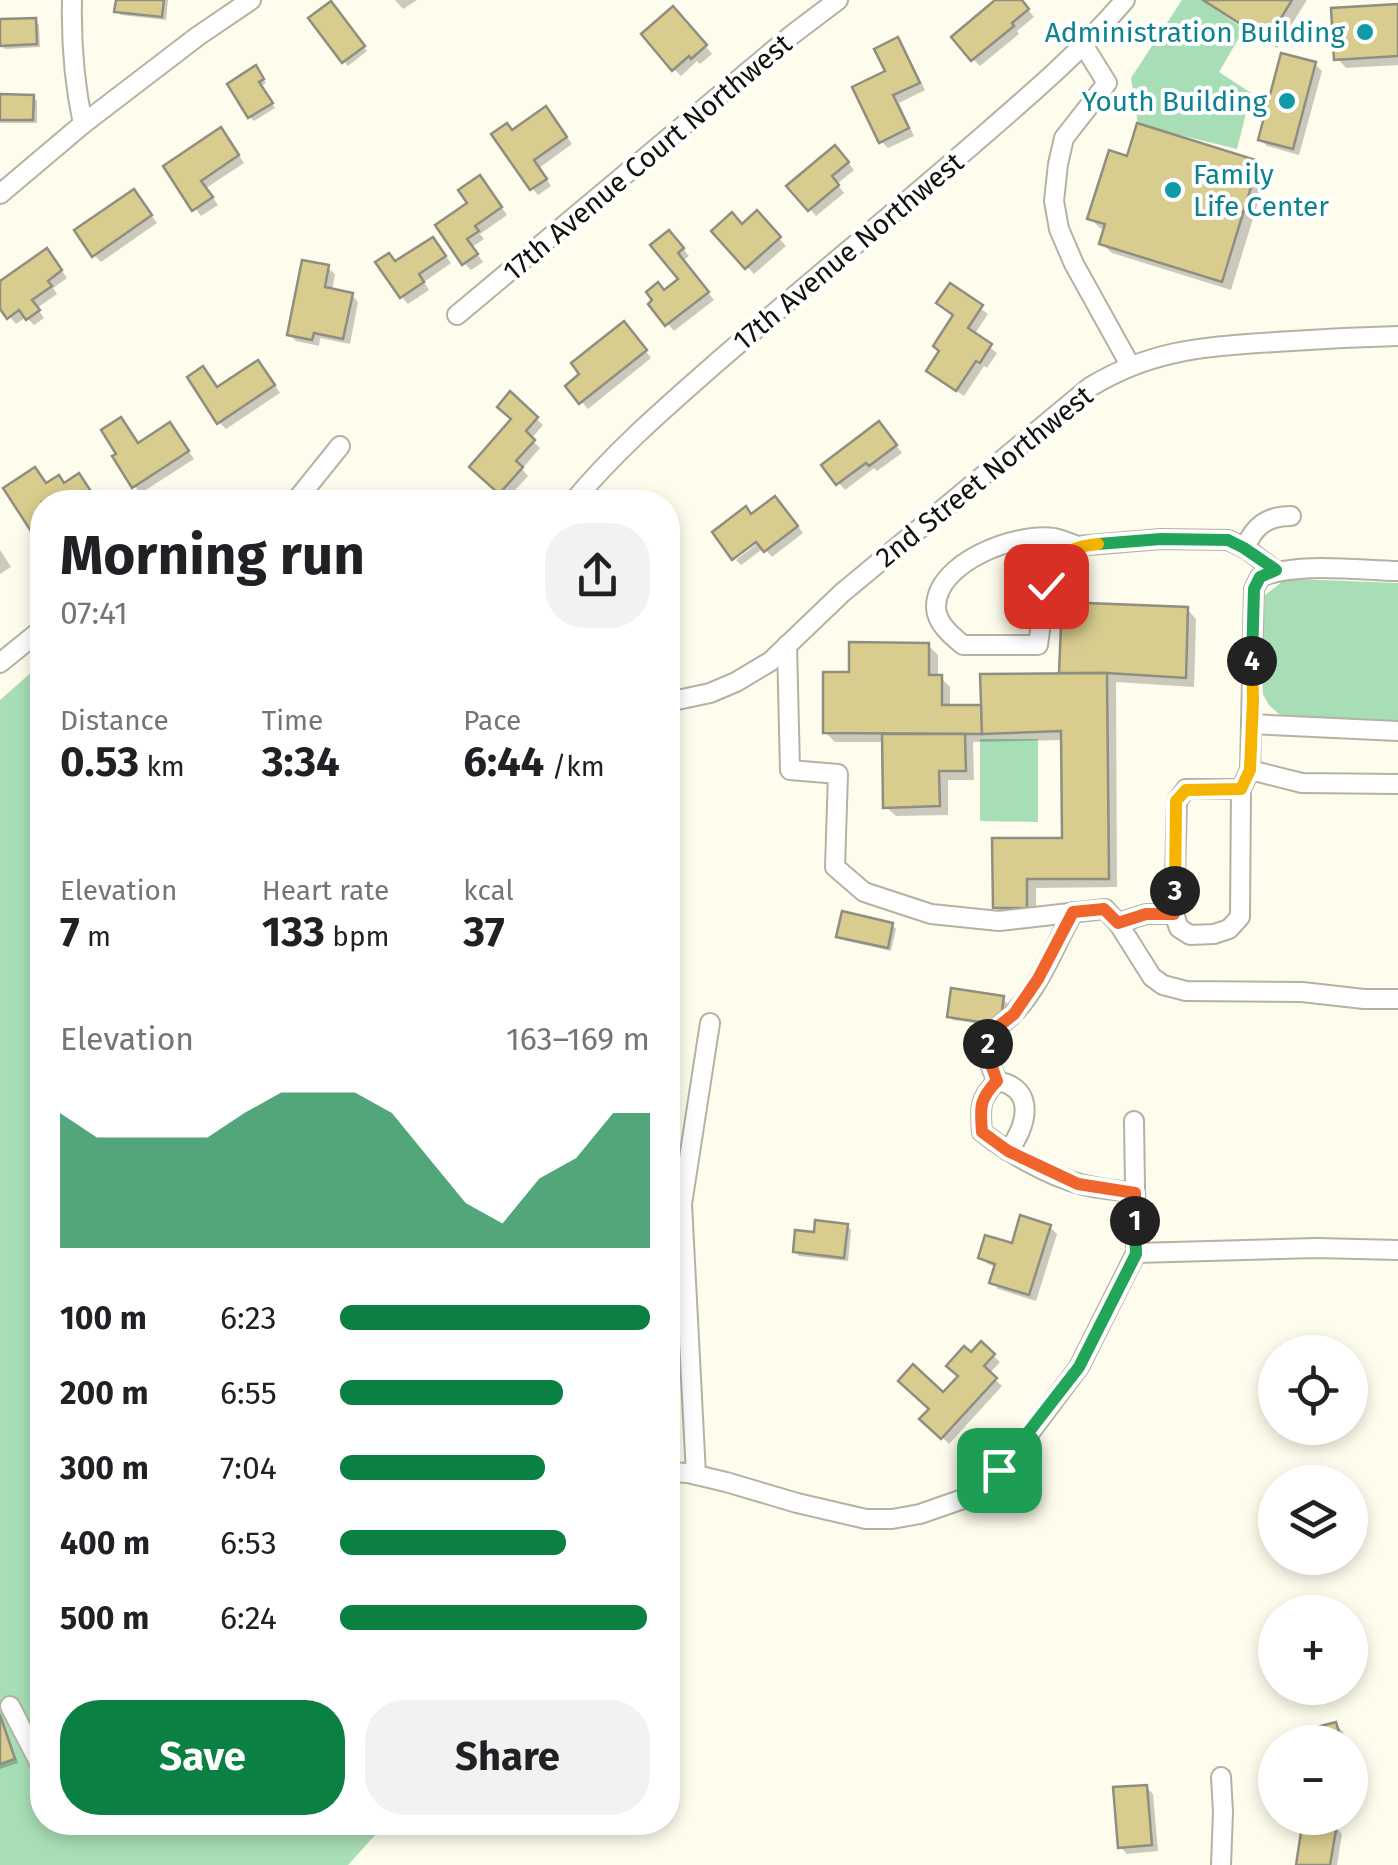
<!DOCTYPE html>
<meta charset="utf-8">
<style>
body{margin:0;font-family:"Fira Sans",sans-serif;background:#f2f2f2;color:#202124;height:100vh;display:flex;flex-direction:column;font-size:38px;white-space:nowrap}
*{box-sizing:border-box;margin:0}
p{font-size:32px;color:#757577}
.icon{flex:none;width:55px;height:55px;fill:none;stroke:currentColor;stroke-width:2;stroke-linecap:round;stroke-linejoin:round}
.map{position:relative;flex:1;overflow:hidden}
.details{position:absolute;left:30px;top:490px;width:650px;height:1345px;display:flex;flex-direction:column;background:#fff;border-radius:40px;box-shadow:0 5px 15px #0003}
.details>*{flex:none}
.fabs{position:absolute;left:1258px;top:1335px;display:grid;gap:20px}
.fabs a{display:grid;place-items:center;width:110px;height:110px;border-radius:50%;background:#fff;box-shadow:0 5px 15px #0003;font-size:50px}
.pin{position:absolute;display:grid;place-items:center;width:85px;height:85px;color:#fff;margin:-42px;border-radius:20px;box-shadow:0 5px 15px #0006}
.km{position:absolute;width:50px;height:50px;margin:-25px;border-radius:50%;background:#222;color:#fff;font-size:28px;line-height:50px;text-align:center}
.round{display:grid;place-items:center;flex:none;width:105px;height:105px;border-radius:40px;background:#f2f2f2}
.headline{display:flex;align-items:center;justify-content:space-between;height:170px;padding:0 30px}
h1{font-size:55px;font-weight:700;line-height:75px}
.stats{display:grid;grid-template-columns:repeat(3,1fr);gap:15px;height:170px;padding:10px 30px}
.stats div{display:grid;align-content:center}
.stats b{font-size:42px;font-weight:700}
.stats small{font-size:28px;font-weight:400}
.stats p{font-size:28px}
.chart{height:280px;padding:20px 30px}
.chart p{display:flex;justify-content:space-between}
.chart svg{width:100%;height:180px;margin-top:10px;fill:#0b8043;opacity:.7}
.action{display:flex;gap:20px;margin-top:auto;padding:20px 30px}
.action a{flex:1;height:115px;border-radius:40px;background:#0b8043;color:#fff;font-size:40px;font-weight:700;line-height:115px;text-align:center}
.action a+a{background:#f2f2f2;color:#202124}
ul{padding:0 30px;list-style:none;font-size:32px}
li{display:grid;grid-template-columns:160px 120px 1fr;align-items:center;height:75px}
li i{height:25px;border-radius:12px;background:#0b8043}
.map>svg:first-child{display:block}
.green{fill:#a7deb5}
.shadow{fill:#0003}
.building{fill:#d8cc8e;stroke:#908e80;stroke-width:2.5}
.lines{fill:none;stroke-linecap:round;stroke-linejoin:round}
.minor-casing{stroke:#b5b2a4;stroke-width:22}
.minor{stroke:#fff;stroke-width:18}
.split-1-casing{stroke:#fff;stroke-width:20}
.split-2-casing{stroke:#fff;stroke-width:20}
.split-3-casing{stroke:#fff;stroke-width:20}
.split-4-casing{stroke:#fff;stroke-width:20}
.split-5-casing{stroke:#fff;stroke-width:20}
.split-6-casing{stroke:#fff;stroke-width:20}
.split-1{stroke:#22a559;stroke-width:12}
.split-2{stroke:#f0652b;stroke-width:12}
.split-3{stroke:#f0652b;stroke-width:12}
.split-4{stroke:#f5b400;stroke-width:12}
.split-5{stroke:#22a559;stroke-width:12}
.split-6{stroke:#f5b400;stroke-width:12}
.culture-dot{fill:#0f9aa8;stroke:#fff;stroke-width:4}
.labels{text-anchor:middle;stroke-width:8;stroke-linejoin:round;paint-order:stroke}
.culture-label{font-size:28px;fill:#0d838f;stroke:#fff;text-anchor:end}
.street-label{font-size:28px;fill:#12110c;stroke:#fff}
</style>
<div class="map">
<svg width="1398" height="1865" viewBox="0 0 1398 1865">
<rect width="100%" height="100%" fill="#fefcec"/>
<!-- green -->
<g class="green">
<polygon points="1182,0 1202,0 1244,29 1219,72 1251,93 1237,149 1138,125 1131,78"/>
<polygon points="1295,579 1398,583 1398,724 1288,722 1269,705 1261,691 1265,595 1282,582"/>
<polygon points="42,663 42,1822 383,1823 376,1834 348,1865 0,1865 0,700"/>
<polygon points="980,739 1038,739 1038,822 980,821"/>
</g>
<!-- shadow -->
<g class="shadow">
<polygon points="118,0 168,0 166,20 121,15 117,11"/>
<polygon points="395,0 417,0 403,9"/>
<polygon points="999,0 1020,0 1034,17 1017,31 1019,34 980,66 973,59"/>
<polygon points="1201,0 1307,0 1277,48"/>
<polygon points="1398,7 1398,65 1346,68 1337,58"/>
<polygon points="335,8 367,51 348,66 311,19"/>
<polygon points="680,16 712,54 700,64 697,61 681,76 674,69"/>
<polygon points="35,20 39,25 40,47 5,49 1,45 0,22"/>
<polygon points="897,40 904,47 925,90 899,103 914,136 888,148 881,141 888,72"/>
<polygon points="1315,64 1322,71 1299,155 1267,146 1260,139"/>
<polygon points="259,72 266,83 261,86 275,108 254,121 250,117"/>
<polygon points="0,96 33,97 37,101 37,123 0,123"/>
<polygon points="552,116 572,144 539,168 551,186 538,195 532,188 513,132"/>
<polygon points="227,137 244,163 206,188 218,205 201,216 166,167"/>
<polygon points="842,155 854,170 837,184 844,193 816,216 810,209"/>
<polygon points="1129,159 1258,163 1267,173 1231,290 1112,253 1102,244 1106,230 1100,228 1090,218"/>
<polygon points="486,185 507,215 480,234 484,239 472,247 483,262 471,270 464,263 470,204"/>
<polygon points="140,199 157,223 101,262 94,255"/>
<polygon points="757,214 786,246 754,274 715,231 742,227"/>
<polygon points="676,240 689,256 683,261 714,300 674,331 651,304 681,280"/>
<polygon points="439,247 451,263 424,282 429,290 408,304 402,297 396,263"/>
<polygon points="53,258 67,278 53,288 57,294 37,308 44,318 34,325 26,317 16,324 0,305 0,284"/>
<polygon points="328,268 335,274 332,291 352,295 358,302 350,344 320,338 319,346 296,341 289,334"/>
<polygon points="950,286 988,314 974,335 997,353 987,368 984,366 964,396 936,377 942,352 955,316"/>
<polygon points="630,331 651,358 588,409 568,386"/>
<polygon points="203,369 219,390 265,370 280,393 226,429 219,422"/>
<polygon points="510,395 543,425 531,439 540,448 522,469 528,476 508,498 472,466 514,420"/>
<polygon points="121,420 140,445 170,425 194,459 141,493 134,486"/>
<polygon points="885,431 902,453 877,471 874,468 845,490 824,466"/>
<polygon points="85,483 98,502 42,502 42,542 6,489"/>
<polygon points="782,506 803,533 772,557 764,548 741,565 736,560 767,536 752,516"/>
<polygon points="0,550 11,567 0,574"/>
<polygon points="1064,605 1187,609 1196,619 1194,687 1116,682 1117,887 1036,888 1036,916 1005,916 995,907 1064,840 1064,740 973,742 974,780 948,780 948,815 896,816 886,807 885,742 835,742 825,732 852,675 928,645 938,655 938,678 941,678 950,687 950,707 985,707 1062,676"/>
<polygon points="668,614 672,618 675,653 668,654"/>
<polygon points="892,925 896,929 891,951 843,940 839,936"/>
<polygon points="1003,999 1007,1003 1004,1027 953,1020 949,1016"/>
<polygon points="847,1226 851,1230 848,1261 799,1256 795,1251 816,1235"/>
<polygon points="1050,1227 1057,1234 1036,1301 998,1289 992,1282 996,1267 988,1264 981,1258"/>
<polygon points="981,1344 1000,1362 989,1374 1002,1386 949,1444 923,1419 961,1377 971,1355"/>
<polygon points="0,1712 18,1763 0,1769"/>
<polygon points="1336,1725 1343,1732 1345,1742 1306,1742 1304,1733"/>
<polygon points="1350,1759 1357,1787 1350,1789"/>
<polygon points="1146,1787 1153,1794 1158,1851 1127,1854 1120,1847"/>
<polygon points="1336,1827 1342,1834 1337,1865 1298,1865"/>
</g>
<!-- building -->
<g class="building">
<polygon points="116,0 164,0 162,17 114,12"/>
<polygon points="995,0 1022,0 1029,9 1012,23 1014,26 971,61 951,37"/>
<polygon points="1203,0 1292,0 1267,41"/>
<polygon points="331,1 365,46 342,63 308,18"/>
<polygon points="1398,4 1398,56 1334,60 1331,8"/>
<polygon points="673,6 707,45 691,59 689,56 672,71 641,34"/>
<polygon points="36,18 37,44 0,46 0,19"/>
<polygon points="898,37 920,83 893,95 909,128 879,143 852,87 885,71 874,49"/>
<polygon points="1281,53 1316,62 1293,149 1258,140"/>
<polygon points="256,65 264,79 259,82 273,103 248,118 227,84"/>
<polygon points="0,94 34,95 33,120 0,120"/>
<polygon points="546,106 567,137 534,160 547,179 530,190 491,134 507,123 512,130"/>
<polygon points="1137,123 1259,161 1222,282 1099,244 1105,224 1087,219 1109,150 1127,156"/>
<polygon points="221,127 239,155 201,181 213,197 192,211 163,166"/>
<polygon points="835,145 849,162 832,176 839,185 808,211 786,186"/>
<polygon points="480,175 502,207 475,226 479,231 467,239 478,254 462,265 435,225 467,203 458,190"/>
<polygon points="134,189 152,215 92,257 74,230"/>
<polygon points="757,210 781,237 745,269 711,231 732,212 742,224"/>
<polygon points="669,230 684,248 678,253 709,292 665,326 648,304 652,300 646,292 658,282 664,290 678,279 650,245"/>
<polygon points="433,237 446,256 419,274 424,282 400,298 375,262 389,253 395,261"/>
<polygon points="47,248 62,270 48,281 52,286 32,300 40,310 26,320 19,310 7,319 0,309 0,281"/>
<polygon points="302,260 329,265 325,287 353,293 343,339 314,333 312,340 287,335"/>
<polygon points="950,283 983,305 968,328 992,344 980,363 976,361 956,391 926,371 939,351 933,346 953,315 936,303"/>
<polygon points="624,321 647,350 579,404 565,386 579,374 571,363"/>
<polygon points="258,360 275,385 217,424 187,377 203,366 217,387"/>
<polygon points="510,391 538,417 526,431 535,440 516,461 523,467 499,494 469,467 511,419 497,407"/>
<polygon points="121,417 138,443 170,422 189,451 132,488 112,456 116,454 101,430"/>
<polygon points="879,421 897,445 869,466 866,463 836,485 821,465"/>
<polygon points="35,467 46,483 59,475 64,483 79,473 96,499 91,502 42,502 42,534 36,539 3,488"/>
<polygon points="775,496 798,526 764,552 756,542 732,560 712,532 746,506 751,514"/>
<polygon points="1062,602 1188,607 1186,678 1107,673 1059,673"/>
<polygon points="849,642 929,643 929,675 942,675 942,705 982,705 982,734 823,733 823,672 849,672"/>
<polygon points="1107,673 1109,879 1027,879 1027,908 993,908 992,838 1062,838 1061,731 982,734 980,674"/>
<polygon points="882,734 965,734 966,771 939,771 940,806 883,808"/>
<polygon points="842,911 893,923 888,948 836,937"/>
<polygon points="951,988 1004,996 1000,1025 947,1017"/>
<polygon points="1020,1215 1051,1225 1029,1295 989,1283 995,1264 978,1258 985,1235 1012,1243"/>
<polygon points="815,1220 848,1224 844,1258 793,1252 795,1230 814,1232"/>
<polygon points="981,1341 995,1354 984,1366 997,1378 941,1439 919,1419 929,1409 898,1381 913,1364 943,1392 958,1376 946,1366 964,1346 971,1352"/>
<polygon points="0,1715 15,1759 0,1764"/>
<polygon points="1336,1722 1342,1742 1304,1742 1301,1731"/>
<polygon points="1147,1785 1152,1845 1118,1848 1113,1787"/>
<polygon points="1303,1819 1337,1824 1330,1865 1296,1865"/>
</g>
<g class="lines">
<defs>
<g id="minor">
<path d="M72,0C71,43 74,82 83,124"/>
<polyline points="1084,46 1107,83 1064,138 1058,164 1054,201 1059,229 1074,264 1130,365"/>
<polyline points="0,194 83,124 198,36 251,0"/>
<polyline points="457,315 793,34 838,0"/>
<polyline points="295,502 340,446"/>
<path d="M573,502C615,451 665,408 715,364C799,291 886,220 970,147C1024,100 1078,55 1125,0"/>
<path d="M1077,546C1070,543 1062,540 1054,538C1017,532 935,562 936,608C937,624 952,636 963,645H1038L1046,586L1056,561L1077,546L1161,539L1228,540L1245,548L1276,571"/>
<path d="M1245,548C1254,526 1267,516 1291,516"/>
<path d="M1398,571C1357,570 1297,562 1260,577L1254,589L1251,724L1398,731"/>
<polyline points="787,645 790,770 838,774 835,867 864,892 931,914 999,921 1105,909 1118,923 1152,977 1163,985 1186,991 1302,992 1364,999 1398,999"/>
<polyline points="0,663 42,629"/>
<path d="M668,702L710,693L736,682L771,661L842,593L1090,387C1153,349 1204,347 1275,342C1316,339 1357,337 1398,336"/>
<polyline points="1250,770 1302,783 1398,784"/>
<polyline points="1241,789 1186,789 1177,801 1174,914 1179,928 1190,935 1214,934 1229,929 1240,917 1241,789 1250,770 1251,724"/>
<polyline points="1118,923 1146,914 1174,914"/>
<path d="M997,1081C992,1070 986,1056 988,1043C990,1029 1005,1023 1013,1014C1040,986 1055,946 1073,912"/>
<path d="M1008,1151C1027,1127 1037,1088 997,1081C979,1099 980,1108 982,1132C1007,1152 1049,1176 1080,1184C1098,1189 1117,1190 1135,1193"/>
<polyline points="1136,1253 1317,1248 1398,1250"/>
<polyline points="668,1472 688,1473 726,1482 797,1503 866,1519 892,1519 920,1514 963,1499 976,1490 999,1470 1020,1446 1079,1367 1136,1253 1134,1121"/>
<polyline points="696,1475 682,1204 710,1023"/>
<polyline points="10,1706 39,1762 42,1765"/>
<polyline points="1221,1865 1223,1812 1221,1777"/>
</g>
</defs>
<!-- minor casing -->
<use href="#minor" class="minor-casing"/>
<!-- minor -->
<use href="#minor" class="minor"/>
</g>
<g class="lines">
<defs>
<polyline id="split-1" points="999,1470 1079,1367 1136,1254 1135,1221"/>
<path id="split-2" d="M988,1044L990,1062L997,1081C979,1099 980,1108 982,1132L1008,1151L1078,1184L1135,1193V1221"/>
<polyline id="split-3" points="988,1044 994,1030 1014,1014 1038,979 1073,912 1104,909 1118,923 1146,914 1174,914 1175,891"/>
<polyline id="split-4" points="1175,891 1176,801 1186,790 1241,789 1250,770 1253,700 1252,661"/>
<polyline id="split-5" points="1098,544 1161,539 1228,540 1244,548 1276,570 1260,577 1254,589 1252,661"/>
<path id="split-6" d="M1046,586C1058,556 1066,547 1098,544"/>
</defs>
<!-- split-1 casing -->
<use href="#split-1" class="split-1-casing"/>
<!-- split-2 casing -->
<use href="#split-2" class="split-2-casing"/>
<!-- split-3 casing -->
<use href="#split-3" class="split-3-casing"/>
<!-- split-4 casing -->
<use href="#split-4" class="split-4-casing"/>
<!-- split-5 casing -->
<use href="#split-5" class="split-5-casing"/>
<!-- split-6 casing -->
<use href="#split-6" class="split-6-casing"/>
<!-- split-1 -->
<use href="#split-1" class="split-1"/>
<!-- split-2 -->
<use href="#split-2" class="split-2"/>
<!-- split-3 -->
<use href="#split-3" class="split-3"/>
<!-- split-4 -->
<use href="#split-4" class="split-4"/>
<!-- split-5 -->
<use href="#split-5" class="split-5"/>
<!-- split-6 -->
<use href="#split-6" class="split-6"/>
</g>
<!-- markers -->
<g class="culture-dot">
<circle cx="1365" cy="32" r="10"/>
<circle cx="1287" cy="101" r="10"/>
<circle cx="1173" cy="190" r="10"/>
</g>
<g class="labels">
<!-- culture labels -->
<g class="culture-label">
<text x="1345" y="42">Administration Building</text>
<text x="1267" y="111">Youth Building</text>
<text x="1193" y="184" text-anchor="start">Family<tspan x="1193" dy="32">Life Center</tspan></text>
</g>
<!-- street labels -->
<g class="street-label">
<text transform="translate(647 157) rotate(-40)" y="10">17th Avenue Court Northwest</text>
<text transform="translate(848 251) rotate(-40)" y="10">17th Avenue Northwest</text>
<text transform="translate(984 476) rotate(-39)" y="10">2nd Street Northwest</text>
</g>
</g>
</svg>
<div class="fabs">
<a><svg class="icon" aria-label="locate" viewBox="0 0 24 24"><circle cx="12" cy="12" r="6"/><path d="M12 2v4M12 18v4M2 12h4M18 12h4"/></svg></a>
<a><svg class="icon" aria-label="layers" viewBox="0 0 24 24"><path d="M12 4l9 5-9 5-9-5zM3 14l9 5 9-5"/></svg></a>
<a>+</a>
<a>−</a>
</div>
<div class="pin" style="left:999px;top:1470px;background:#1e9e55"><svg class="icon" aria-label="arrive" viewBox="0 0 24 24"><path d="M6 21V4h12l-3 4 3 4H6"/></svg></div>
<div class="pin" style="left:1046px;top:586px;background:#d93025"><svg class="icon" aria-label="check" viewBox="0 0 24 24"><path d="M5 12l5 5 9-10"/></svg></div>
<b class="km" style="left:1135px;top:1221px">1</b>
<b class="km" style="left:988px;top:1044px">2</b>
<b class="km" style="left:1175px;top:891px">3</b>
<b class="km" style="left:1252px;top:661px">4</b>
<section class="details">
<div class="headline"><div><h1>Morning run</h1><p>07:41</p></div><a class="round"><svg class="icon" aria-label="share" viewBox="0 0 24 24"><path d="M12 15V3M7 8l5-5 5 5M5 13v7h14v-7"/></svg></a></div>
<div class="stats">
<div><p>Distance</p><b>0.53<small> km</small></b></div>
<div><p>Time</p><b>3:34</b></div>
<div><p>Pace</p><b>6:44<small> /km</small></b></div>
</div>
<div class="stats">
<div><p>Elevation</p><b>7<small> m</small></b></div>
<div><p>Heart rate</p><b>133<small> bpm</small></b></div>
<div><p>kcal</p><b>37</b></div>
</div>
<div class="chart"><p><span>Elevation</span>163–169 m</p>
<svg viewBox="0 0 160 44" preserveAspectRatio="none"><path d="M0 44V11L10 17L20 17L30 17L40 17L50 11L60 6L70 6L80 6L90 11L100 22L110 33L120 38L130 27L140 22L150 11L160 11V44z"/></svg>
</div>
<ul>
<li><b>100 m</b>6:23<i style="width:100%"></i></li>
<li><b>200 m</b>6:55<i style="width:72%"></i></li>
<li><b>300 m</b>7:04<i style="width:66%"></i></li>
<li><b>400 m</b>6:53<i style="width:73%"></i></li>
<li><b>500 m</b>6:24<i style="width:99%"></i></li>
</ul>
<div class="action"><a>Save</a><a>Share</a></div>
</section>
</div>
